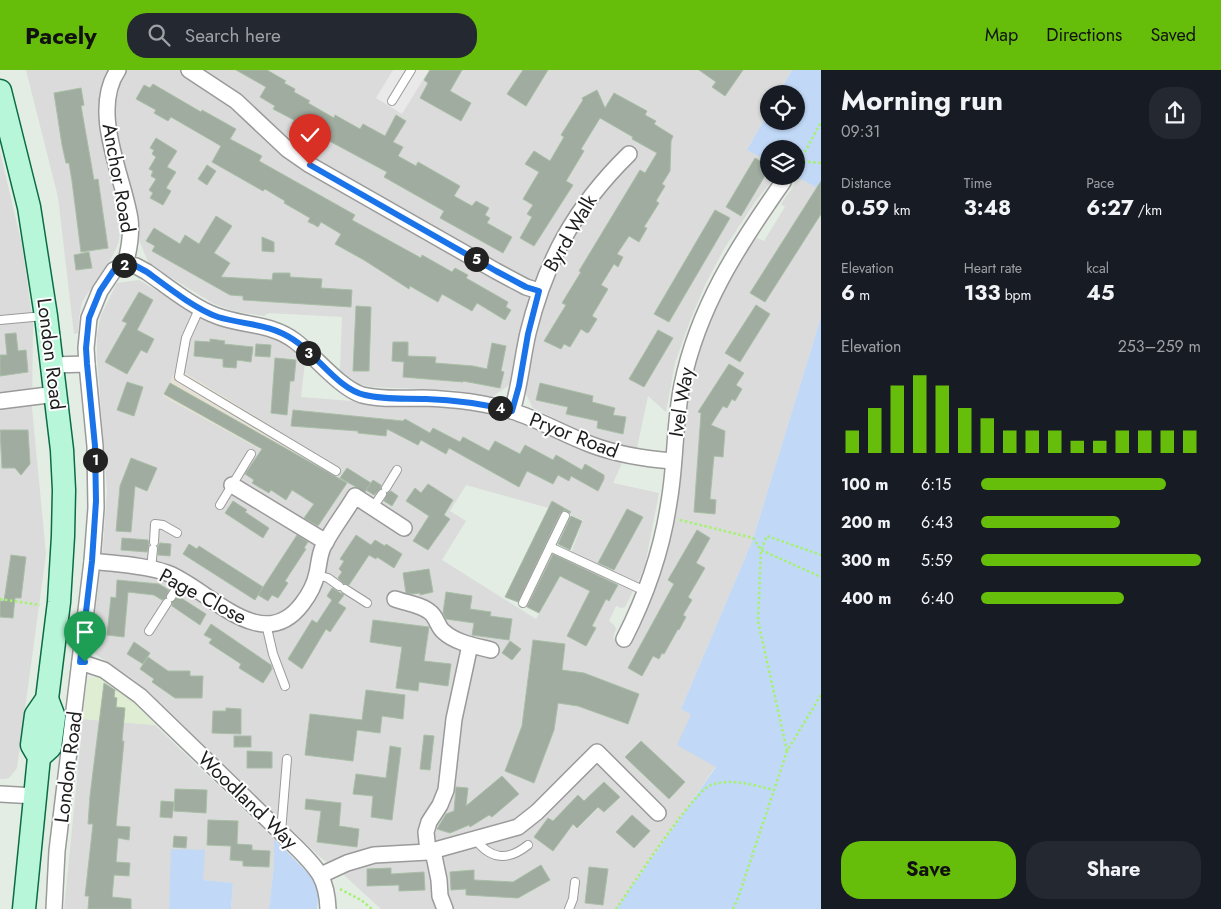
<!DOCTYPE html>
<meta charset="utf-8">
<style>
body{margin:0;font-family:Jost,sans-serif;background:#242831;color:#f1f3f6;height:100vh;display:flex;flex-direction:column;font-size:19px;white-space:nowrap}
*{box-sizing:border-box;margin:0}
p{font-size:16px;color:#9ea1a6}
.icon{flex:none;width:28px;height:28px;fill:none;stroke:currentColor;stroke-width:2;stroke-linecap:round;stroke-linejoin:round}
.map{position:relative;flex:1;overflow:hidden}
.sheet{display:flex;flex-direction:column;background:#171b24;width:400px}
.sheet>*{flex:none}
.buttons{position:absolute;left:760px;top:15px;display:grid;gap:10px}
.buttons a{display:grid;place-items:center;width:45px;height:45px;border-radius:50%;background:#171b24;box-shadow:0 1px 4px #0004;font-size:25px}
.pin{position:absolute;display:grid;place-items:center;width:42px;height:42px;color:#fff;margin:-51px -21px;border-radius:50% 50% 50% 0;rotate:-45deg;box-shadow:0 0 5px #0007}
.pin .icon{rotate:45deg}
.km{position:absolute;width:25px;height:25px;margin:-12px;border-radius:50%;background:#222;color:#fff;font-size:14px;line-height:25px;text-align:center}
.round{display:grid;place-items:center;flex:none;width:52px;height:52px;border-radius:20px;background:#242831}
.headline{display:flex;align-items:center;justify-content:space-between;height:85px;padding:0 20px}
h1{font-size:28px;font-weight:700;line-height:38px}
.figures{display:grid;grid-template-columns:repeat(3,1fr);gap:8px;height:85px;padding:5px 20px}
.figures div{display:grid;align-content:center}
.figures b{font-size:21px;font-weight:700}
.figures small{font-size:14px;font-weight:400}
.figures p{font-size:14px}
.chart{height:140px;padding:10px 20px}
.chart p{display:flex;justify-content:space-between}
.chart svg{width:100%;height:90px;margin-top:5px;stroke:#66be0b;stroke-width:6}
.primary-button{display:flex;gap:10px;margin-top:auto;padding:10px 20px}
.primary-button a{flex:1;height:58px;border-radius:20px;background:#66be0b;color:#111;font-size:20px;font-weight:700;line-height:58px;text-align:center}
.primary-button a+a{background:#242831;color:#f1f3f6}
ul{padding:0 20px;list-style:none;font-size:16px}
li{display:grid;grid-template-columns:80px 60px 1fr;align-items:center;height:38px}
li i{height:12px;border-radius:6px;background:#66be0b}
header{display:flex;align-items:center;gap:30px;box-sizing:border-box;height:70px;padding:0 25px;background:#66be0b;color:#111}
header strong{font-size:24px}
nav{display:flex;gap:28px;margin-inline-start:auto;font-size:18px}
.search{width:350px;height:45px;background:#242831;display:flex;align-items:center;gap:12px;box-sizing:border-box;padding:0 18px;border-radius:20px;color:#9ea1a6;font-size:19px}
main{display:flex;flex:1;min-height:0}
.map>svg:first-child{display:block}
.residential{fill:#dadbda}
.commercial{fill:#dfeed2}
.industrial{fill:#e6e1d5}
.park{fill:#c1d8f6}
.parking{fill:#e9e9e9}
.building{fill:#a0ac9f;stroke:#a8bea6}
.lines{fill:none;stroke-linecap:round;stroke-linejoin:round}
.service-casing{stroke:#9a9a9a;stroke-width:10}
.minor-casing{stroke:#9a9a9a;stroke-width:18}
.secondary-casing{stroke:#0a6d45;stroke-width:25}
.path{stroke:#a4f26f;stroke-width:2.5;stroke-dasharray:2.5 2.5;stroke-linecap:butt}
.service{stroke:#fff;stroke-width:8}
.minor{stroke:#fff;stroke-width:15}
.secondary{stroke:#b8f6da;stroke-width:22}
.route-casing{stroke:#fff;stroke-width:10}
.route{stroke:#1a73e8;stroke-width:6}
.labels{text-anchor:middle;stroke-width:4;stroke-linejoin:round;paint-order:stroke}
.street-label{font-size:20px;fill:#1d1d1d;stroke:#fff}
</style>
<header>
<strong>Pacely</strong>
<div class="search"><svg class="icon" aria-label="search" viewBox="0 0 24 24"><circle cx="10" cy="10" r="6"/><path d="M15 15l6 6"/></svg>Search here</div>
<nav><a>Map</a><a>Directions</a><a>Saved</a></nav>
</header>
<main>
<div class="map">
<svg width="821" height="839" viewBox="0 0 821 839">
<rect width="100%" height="100%" fill="#e3ede4"/>
<!-- residential -->
<g class="residential">
<polygon points="26,0 792,0 778,24 769,24 769,41 747,80 769,92 769,106 776,106 755,132 724,179 705,215 690,251 675,293 666,342 648,326 637,378 611,372 583,362 533,338 526,324 509,315 492,327 453,320 371,317 359,314 340,300 342,247 269,243 264,246 233,241 214,234 149,194 139,170 120,162 118,174 112,187 82,232 79,248 78,263 74,264 58,127"/>
<polygon points="0,82 22,175 33,253 32,338 46,484 17,698 9,708 5,709 0,709"/>
<polygon points="799,108 821,120 821,247 753,469 681,639 691,645 716,696 616,839 381,839 345,806 320,787 150,623 133,609 95,584 92,578 92,569 103,477 107,421 97,286 97,265 101,245 117,213 139,210 192,242 182,268 177,298 163,326 327,416 338,397 183,302 189,269 198,246 219,256 267,265 286,275 305,291 301,327 351,331 370,335 450,337 488,344 524,354 595,385 622,393 613,413 659,423 645,495 638,512 571,483 583,450 563,442 466,415 450,441 466,451 442,490 536,549 570,490 610,508 633,521 625,537 621,538 616,536 609,551 614,555 616,559 613,568 627,576 646,539 659,507 671,464 681,407 683,340 702,269 721,224 752,169 757,168 764,171 785,137 781,134"/>
<polygon points="83,649 155,655 274,769 274,793 269,839 231,839 233,813 203,810 172,779 169,839 64,839"/>
</g>
<!-- commercial -->
<polygon class="commercial" points="96,606 108,611 130,627 155,655 83,649 87,610"/>
<!-- industrial -->
<polygon class="industrial" points="192,242 198,246 189,269 184,302 338,397 327,416 163,326 177,298 182,268"/>
<!-- park -->
<g class="park">
<polygon points="792,0 821,0 821,120 795,106 796,79 769,79 769,92 747,80 769,41 769,51 796,51 796,24 778,24"/>
<polygon points="821,247 821,839 616,839 716,697 677,675 691,645 681,639 753,469"/>
<polygon points="274,769 314,809 319,819 317,839 269,839 274,794"/>
<polygon points="171,779 205,780 203,810 233,813 231,839 169,839"/>
</g>
<!-- parking -->
<polygon class="parking" points="393,0 429,0 402,44 376,28"/>
<!-- building -->
<g class="building">
<polygon points="236,0 267,0 286,11 284,13 295,19 294,22 310,31 308,33 334,48 335,45 360,59 363,54 385,66 396,45 406,51 393,72 403,77 398,86 416,96 418,92 460,116 454,126 472,136 476,131 489,138 485,145 490,148 487,153 512,167 503,183 440,148 444,141 384,107 387,102 320,66 318,70 292,54 294,50 273,39 275,36 260,27 266,17"/>
<polygon points="430,0 462,0 450,21 471,33 461,51 420,28 428,13 424,10"/>
<polygon points="523,0 548,0 526,36 507,24"/>
<polygon points="699,0 743,0 725,26 712,17 716,12"/>
<polygon points="153,14 201,42 202,40 236,59 230,69 262,86 259,91 355,145 352,150 421,188 422,185 452,202 455,198 468,205 466,208 508,232 506,237 511,240 505,250 477,233 472,241 442,224 438,232 410,216 409,219 364,190 335,174 341,164 321,152 318,157 313,154 308,152 310,148 284,133 285,131 265,119 263,121 212,92 221,76 171,47 168,51 154,43 156,40 136,29 144,15 150,18"/>
<polygon points="81,18 84,35 81,36 84,53 94,110 98,109 108,178 81,182 72,111 69,93 66,93 62,75 54,23"/>
<polygon points="597,20 605,38 614,23 647,41 645,45 656,51 654,54 673,66 671,71 670,101 662,114 665,116 656,131 659,133 644,157 647,158 639,172 629,166 617,184 623,187 618,197 614,194 601,215 608,219 592,246 597,249 589,262 587,263 581,259 570,277 564,274 561,279 544,271 566,235 562,233 581,202 579,201 640,100 645,103 657,83 632,69 633,67 600,48 581,79 584,81 566,111 573,115 534,176 520,168 532,147 527,144 533,135 523,129 539,102 525,94 534,81 550,91 564,67 561,65 583,30 582,28"/>
<polygon points="156,68 177,81 167,97 176,102 166,118 171,121 163,135 150,128 153,123 149,120 156,109 151,106 153,101 149,99 156,87 152,84 154,80 150,78"/>
<polygon points="755,88 769,96 769,99 741,146 726,137"/>
<polygon points="207,95 216,101 207,115 198,109"/>
<polygon points="821,111 821,144 765,232 750,223"/>
<polygon points="715,140 730,148 669,252 654,244"/>
<polygon points="216,146 232,156 214,183 230,193 221,207 272,210 273,203 290,203 290,207 322,209 321,218 352,220 351,237 243,230 243,226 230,225 152,181 155,176 146,171 154,158 180,174 185,165 199,174"/>
<polygon points="262,167 274,172 274,182 262,181"/>
<polygon points="89,182 92,198 76,200 74,185"/>
<polygon points="139,222 153,230 137,260 154,269 147,283 141,280 127,304 105,292 127,253 122,251"/>
<polygon points="756,235 770,244 740,292 725,283"/>
<polygon points="356,236 371,237 369,301 353,301"/>
<polygon points="658,260 673,268 644,317 629,309"/>
<polygon points="16,263 18,281 26,280 28,302 0,306 0,285 7,285 5,264"/>
<polygon points="210,269 225,271 224,274 253,277 251,292 237,290 236,298 223,297 223,289 194,286 195,271 210,272"/>
<polygon points="393,272 408,272 408,286 436,287 435,293 473,296 487,299 492,273 506,276 501,301 504,302 500,318 463,311 463,312 403,307 404,292 392,291"/>
<polygon points="256,274 271,275 270,287 255,286"/>
<polygon points="275,288 296,290 294,311 290,311 287,345 271,343"/>
<polygon points="729,294 744,303 736,315 742,319 735,331 732,329 727,338 723,336 711,355 725,361 723,387 714,386 710,429 716,430 715,444 694,442 701,343 698,342"/>
<polygon points="127,312 143,317 134,346 117,340"/>
<polygon points="170,313 347,413 318,456 304,448 314,434 292,420 286,430 271,420 269,423 252,413 254,410 245,404 262,379 164,324"/>
<polygon points="540,313 593,326 592,332 615,338 613,345 626,347 623,364 597,358 598,351 566,344 568,337 536,330"/>
<polygon points="293,340 403,351 405,349 430,363 433,358 460,372 463,367 489,381 495,371 520,384 525,375 553,390 556,385 582,400 585,394 604,405 604,409 598,421 571,406 569,411 558,405 553,414 527,401 519,417 449,378 446,384 421,370 418,375 387,359 386,366 358,363 358,361 291,356"/>
<polygon points="0,360 28,360 30,394 21,405 15,398 2,398"/>
<polygon points="131,388 157,398 147,421 135,416 131,462 116,461 120,416"/>
<polygon points="347,398 371,413 365,422 340,408"/>
<polygon points="373,410 381,415 381,419 374,425 366,420"/>
<polygon points="428,414 453,430 444,445 450,449 428,480 413,471 429,446 406,431 415,418 421,423"/>
<polygon points="391,421 398,426 392,436 384,431 387,423"/>
<polygon points="233,431 247,440 245,442 269,458 263,468 225,443"/>
<polygon points="552,431 571,442 570,443 564,440 560,444 518,532 505,527"/>
<polygon points="627,439 643,447 614,500 598,493"/>
<polygon points="571,446 582,451 570,480 558,474"/>
<polygon points="697,460 710,468 696,493 705,498 688,527 692,530 683,545 686,547 679,560 678,559 664,584 662,583 659,589 653,586 642,606 628,598 674,514 668,510"/>
<polygon points="297,465 308,472 304,478 306,479 285,511 288,513 278,528 272,525 268,531 258,525"/>
<polygon points="356,465 371,475 375,470 385,476 386,474 402,484 394,498 377,487 376,489 369,485 349,515 344,514 338,508 342,502 339,499 344,491 340,489"/>
<polygon points="122,468 148,470 149,475 147,482 121,480"/>
<polygon points="160,473 171,474 170,486 158,485 158,476"/>
<polygon points="189,474 197,479 199,476 263,517 255,530 183,484"/>
<polygon points="553,484 618,515 609,531 606,529 592,556 596,558 586,576 567,566 590,521 560,506 539,543 527,537"/>
<polygon points="11,485 26,487 21,528 15,528 13,548 0,547 0,531 4,531"/>
<polygon points="429,499 433,522 420,525 420,523 412,524 406,523 403,503"/>
<polygon points="117,510 159,514 169,520 166,528 162,530 154,525 128,522 124,567 107,565 111,527 116,528"/>
<polygon points="332,518 344,525 338,533 346,538 330,562 326,559 302,599 288,589 312,550 317,553 332,530 327,526"/>
<polygon points="446,522 472,526 470,539 491,542 490,546 512,549 509,570 472,565 474,553 446,549 443,543"/>
<polygon points="178,526 206,544 200,555 172,536 172,532"/>
<polygon points="373,550 429,557 424,591 451,594 448,616 419,612 418,621 396,618 402,577 370,572"/>
<polygon points="211,554 271,595 272,599 263,613 239,598 241,594 209,573 212,569 204,565"/>
<polygon points="533,570 565,574 562,600 584,603 639,624 628,654 578,636 558,633 554,660 534,713 505,701 522,656"/>
<polygon points="510,571 521,579 512,590 502,583"/>
<polygon points="134,572 150,583 143,594 127,584"/>
<polygon points="148,587 168,601 190,601 190,606 203,606 202,628 175,628 152,612 154,609 140,599"/>
<polygon points="104,613 115,620 114,627 117,628 116,637 125,638 122,671 124,671 116,756 130,757 129,770 118,768 116,792 130,793 129,806 114,805 112,827 131,829 131,839 88,839 89,826 85,826 93,754 88,754 90,726"/>
<polygon points="366,620 405,625 403,649 382,646 380,663 357,660 353,691 305,685 310,644 362,650"/>
<polygon points="226,638 241,639 241,664 212,663 213,641 226,641"/>
<polygon points="424,665 434,666 430,700 420,699"/>
<rect x="234" y="666" width="17" height="11"/>
<polygon points="641,671 685,712 669,729 625,687"/>
<polygon points="390,676 401,678 392,750 371,747 373,726 353,724 356,704 386,708"/>
<polygon points="247,681 272,682 272,698 247,698"/>
<polygon points="502,706 519,724 492,747 489,745 470,757 469,755 450,763 437,759 446,744 454,741 456,717 468,718 466,736"/>
<polygon points="604,712 620,727 604,742 598,737 577,758 573,754 553,781 534,767 548,748 553,751 578,725 584,731"/>
<polygon points="175,719 207,720 206,743 174,741"/>
<polygon points="306,729 341,733 339,756 359,759 357,777 317,772 321,741 305,739"/>
<polygon points="161,731 174,732 172,748 160,747"/>
<polygon points="632,745 650,761 634,778 616,762"/>
<polygon points="208,750 238,751 237,774 252,775 252,780 270,781 269,797 243,796 243,791 230,790 231,776 207,775"/>
<polygon points="174,766 187,767 186,778 173,777"/>
<polygon points="541,795 550,810 518,828 466,825 466,819 451,820 450,802 474,800 474,810 513,812"/>
<polygon points="589,797 608,799 603,835 585,833"/>
<polygon points="391,798 391,804 424,802 425,820 399,821 399,815 367,816 367,799"/>
</g>
<g class="lines">
<defs>
<g id="service">
<polyline points="392,31 411,0"/>
<polyline points="200,237 186,268 179,307 336,401"/>
<polyline points="0,250 44,246"/>
<polyline points="386,418 397,400"/>
<polyline points="220,435 251,384"/>
<polyline points="373,437 382,424"/>
<polyline points="154,472 155,454 163,455 177,463"/>
<polyline points="550,477 645,521"/>
<polyline points="151,499 153,479"/>
<polyline points="317,505 328,508 339,516"/>
<polyline points="345,519 367,533"/>
<polyline points="171,527 182,510"/>
<polyline points="523,533 565,446"/>
<polyline points="266,554 273,584 285,616"/>
<polyline points="149,561 167,533"/>
<polyline points="281,762 287,689"/>
<path d="M475,769C491,790 508,791 528,775"/>
<polyline points="569,839 573,829 575,812"/>
</g>
<g id="minor">
<path d="M118,0C90,41 123,105 130,149C132,165 129,180 125,195"/>
<polyline points="189,0 236,31 287,79 310,95 496,201 526,217 539,221"/>
<polyline points="52,295 87,294"/>
<polyline points="0,331 56,324"/>
<path d="M512,341C520,316 522,289 528,263C546,190 575,137 629,84"/>
<polyline points="232,415 326,472"/>
<path d="M92,491C115,494 145,495 167,503C207,517 261,588 302,534C309,525 315,513 317,503C319,495 319,486 323,477C332,459 345,443 355,426L404,458"/>
<path d="M395,529C406,533 423,535 431,543C437,548 438,558 444,562C456,573 476,576 491,580"/>
<path d="M624,569C646,526 662,480 669,432C676,393 674,354 682,315C698,237 738,176 783,112"/>
<path d="M80,592L104,600L140,626L297,778C318,799 327,809 328,839"/>
<polyline points="0,724 36,726"/>
<polyline points="433,781 439,810 440,826 445,839"/>
<polyline points="428,782 426,762 429,752 440,735 446,720 454,649 470,575"/>
<polyline points="321,805 347,793 374,785 428,782 518,757 537,742 597,682 658,743"/>
<path d="M54,839L57,781L92,491L96,438L95,376L87,294L86,278L89,248L100,221L114,200L125,195L136,196L147,202C167,216 194,238 217,246C243,256 272,253 295,271C315,286 340,318 362,325C382,330 403,328 423,328C453,329 483,332 512,341C540,350 565,365 592,375C619,385 645,389 673,391"/>
</g>
<g id="secondary">
<polyline points="0,21 29,137 46,246 62,380 64,420 63,466 59,532 47,629 36,645 32,675 39,687 24,839"/>
<polyline points="39,687 50,677 54,647 47,629"/>
</g>
</defs>
<!-- service casing -->
<use href="#service" class="service-casing"/>
<!-- minor casing -->
<use href="#minor" class="minor-casing"/>
<!-- secondary casing -->
<use href="#secondary" class="secondary-casing"/>
<!-- path -->
<g class="path">
<polyline points="800,91 821,52"/>
<polyline points="796,102 800,91 821,93"/>
<polyline points="680,450 753,468 761,480 821,507"/>
<polyline points="0,529 40,535"/>
<polyline points="787,681 758,551 761,480 767,466 821,485"/>
<polyline points="340,819 361,830 372,839"/>
<path d="M616,839C630,819 694,720 711,715C732,708 753,715 774,720"/>
<polyline points="733,839 738,828 787,681 821,625"/>
</g>
<!-- service -->
<use href="#service" class="service"/>
<!-- minor -->
<use href="#minor" class="minor"/>
<!-- secondary -->
<use href="#secondary" class="secondary"/>
</g>
<g class="lines">
<defs>
<path id="route" d="M85,592H80L92,491L96,431L95,376L87,294L86,278L89,248L100,221L114,200L125,195L136,196L147,202C166,216 195,239 218,247C244,255 269,253 294,270C317,285 338,319 365,325C385,330 405,328 426,329C455,330 484,334 512,341L519,316L528,264L539,221L526,217L496,201L310,95"/>
</defs>
<!-- route casing -->
<use href="#route" class="route-casing"/>
<!-- route -->
<use href="#route" class="route"/>
</g>
<g class="labels">
<!-- street labels -->
<g class="street-label">
<text transform="translate(119 108) rotate(80)" y="7">Anchor Road</text>
<text transform="translate(570 163) rotate(-60)" y="7">Byrd Walk</text>
<text transform="translate(51 284) rotate(83)" y="7">London Road</text>
<text transform="translate(681 332) rotate(-81)" y="7">Ivel Way</text>
<text transform="translate(574 365) rotate(21)" y="7">Pryor Road</text>
<text transform="translate(203 526) rotate(28)" y="7">Page Close</text>
<text transform="translate(68 697) rotate(-83)" y="7">London Road</text>
<text transform="translate(248 730) rotate(44)" y="7">Woodland Way</text>
</g>
</g>
</svg>
<div class="buttons">
<a><svg class="icon" aria-label="locate" viewBox="0 0 24 24"><circle cx="12" cy="12" r="6"/><path d="M12 2v4M12 18v4M2 12h4M18 12h4"/></svg></a>
<a><svg class="icon" aria-label="layers" viewBox="0 0 24 24"><path d="M12 4l9 5-9 5-9-5zM3 14l9 5 9-5"/></svg></a>
</div>
<div class="pin" style="left:85px;top:592px;background:#1e9e55"><svg class="icon" aria-label="arrive" viewBox="0 0 24 24"><path d="M6 21V4h12l-3 4 3 4H6"/></svg></div>
<div class="pin" style="left:310px;top:95px;background:#d93025"><svg class="icon" aria-label="check" viewBox="0 0 24 24"><path d="M5 12l5 5 9-10"/></svg></div>
<b class="km" style="left:95px;top:390px">1</b>
<b class="km" style="left:124px;top:195px">2</b>
<b class="km" style="left:308px;top:283px">3</b>
<b class="km" style="left:500px;top:338px">4</b>
<b class="km" style="left:476px;top:189px">5</b>
</div>
<section class="sheet">
<div class="headline"><div><h1>Morning run</h1><p>09:31</p></div><a class="round"><svg class="icon" aria-label="share" viewBox="0 0 24 24"><path d="M12 15V3M7 8l5-5 5 5M5 13v7h14v-7"/></svg></a></div>
<div class="figures">
<div><p>Distance</p><b>0.59<small> km</small></b></div>
<div><p>Time</p><b>3:48</b></div>
<div><p>Pace</p><b>6:27<small> /km</small></b></div>
</div>
<div class="figures">
<div><p>Elevation</p><b>6<small> m</small></b></div>
<div><p>Heart rate</p><b>133<small> bpm</small></b></div>
<div><p>kcal</p><b>45</b></div>
</div>
<div class="chart"><p><span>Elevation</span>253–259 m</p>
<svg viewBox="0 0 160 44" preserveAspectRatio="none"><path d="M5 44V33M15 44V22M25 44V11M35 44V6M45 44V11M55 44V22M65 44V27M75 44V33M85 44V33M95 44V33M105 44V38M115 44V38M125 44V33M135 44V33M145 44V33M155 44V33"/></svg>
</div>
<ul>
<li><b>100 m</b>6:15<i style="width:84%"></i></li>
<li><b>200 m</b>6:43<i style="width:63%"></i></li>
<li><b>300 m</b>5:59<i style="width:100%"></i></li>
<li><b>400 m</b>6:40<i style="width:65%"></i></li>
</ul>
<div class="primary-button"><a>Save</a><a>Share</a></div>
</section>
</main>
